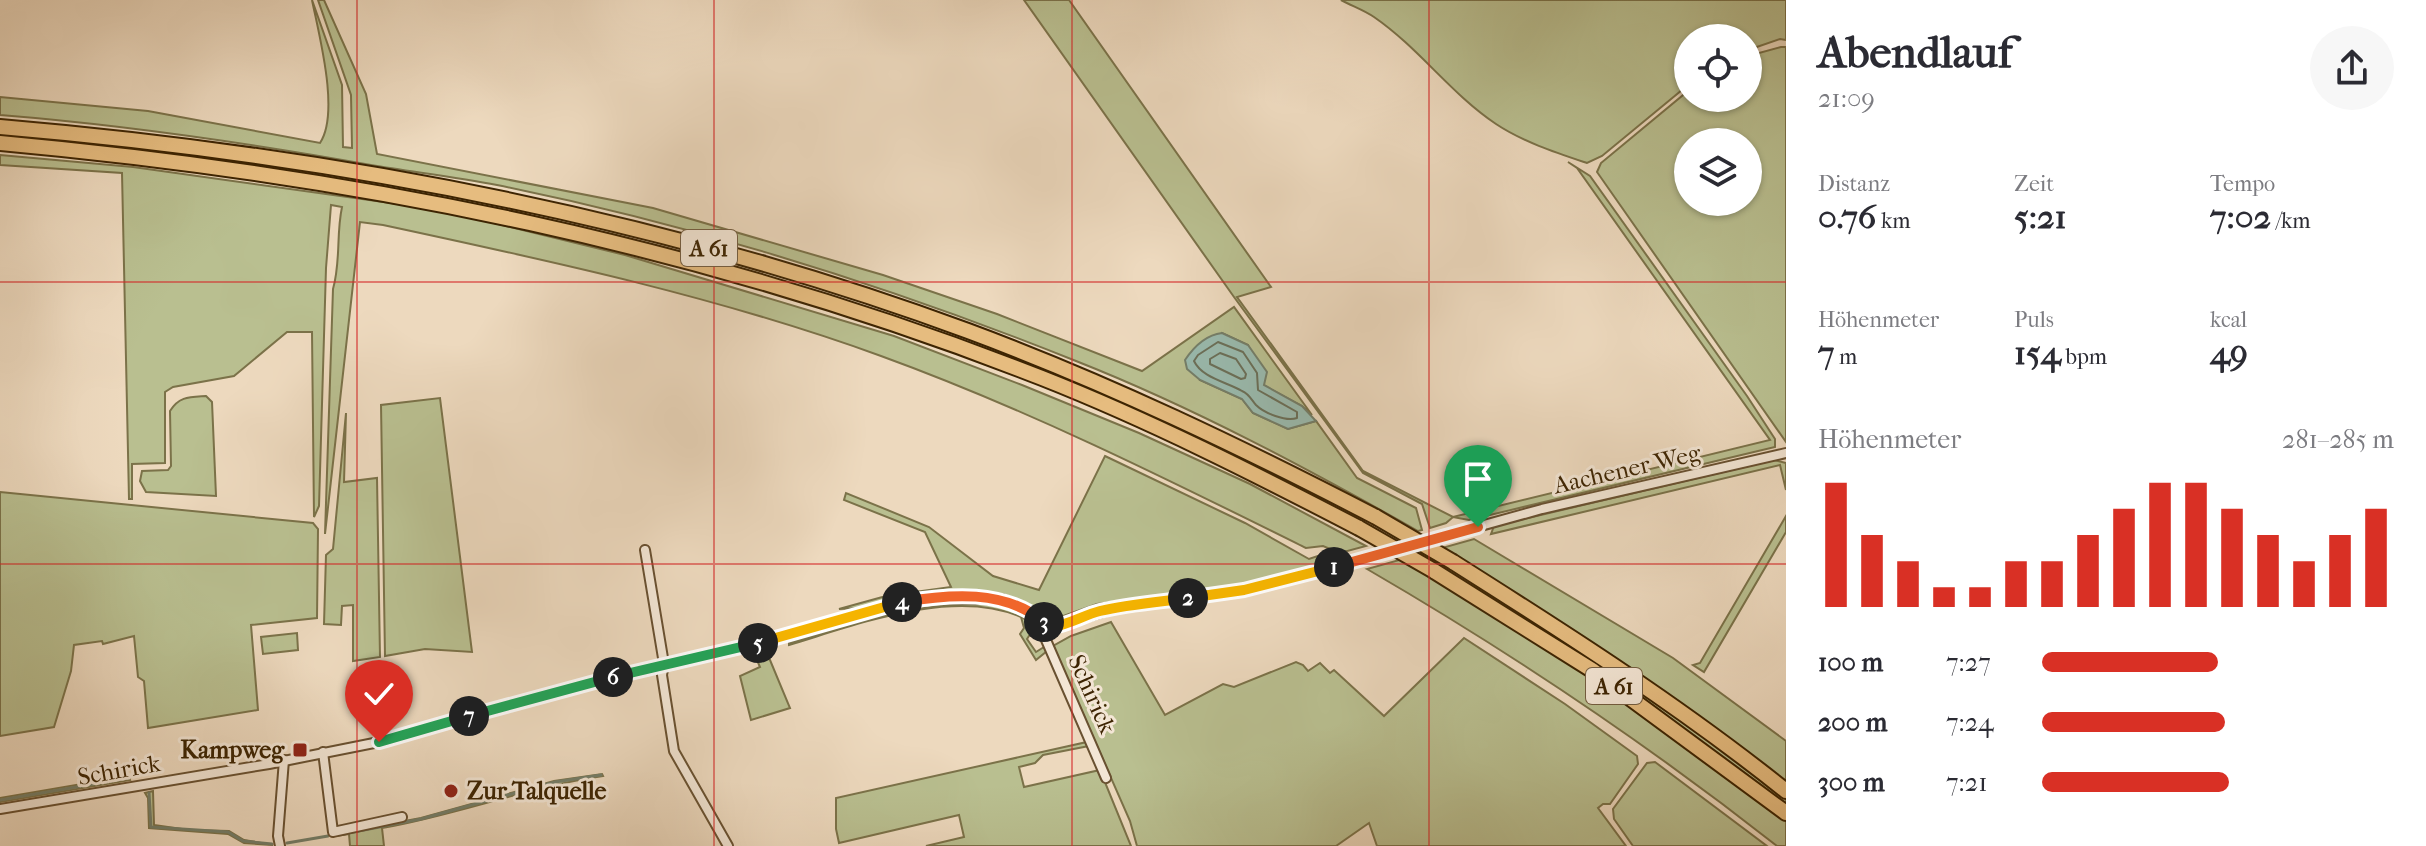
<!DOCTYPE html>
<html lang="de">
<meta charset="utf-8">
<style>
body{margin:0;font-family:"IM FELL French Canon",serif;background:#f7f7f7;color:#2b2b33;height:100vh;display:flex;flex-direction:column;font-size:30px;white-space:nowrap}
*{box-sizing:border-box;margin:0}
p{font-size:26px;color:#7c7c81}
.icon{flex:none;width:44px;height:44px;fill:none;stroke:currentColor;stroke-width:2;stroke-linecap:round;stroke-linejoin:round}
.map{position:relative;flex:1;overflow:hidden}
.panel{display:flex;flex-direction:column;background:#fff;width:640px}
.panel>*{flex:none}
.controls{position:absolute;left:1674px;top:24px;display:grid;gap:16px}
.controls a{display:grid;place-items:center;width:88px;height:88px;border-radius:50%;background:#fff;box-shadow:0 2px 6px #0004;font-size:40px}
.pin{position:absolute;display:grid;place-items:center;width:68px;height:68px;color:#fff;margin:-82px -34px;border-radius:50% 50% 50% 0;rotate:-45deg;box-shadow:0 0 8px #0007}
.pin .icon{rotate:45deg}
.km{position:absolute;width:40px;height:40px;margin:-20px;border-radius:50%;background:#222;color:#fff;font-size:22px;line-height:40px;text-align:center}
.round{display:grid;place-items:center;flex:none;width:84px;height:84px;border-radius:42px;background:#f7f7f7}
.summary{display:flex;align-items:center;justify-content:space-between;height:136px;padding:0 32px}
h1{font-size:44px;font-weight:800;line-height:60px}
.stats{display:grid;grid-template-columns:repeat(3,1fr);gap:12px;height:136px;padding:8px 32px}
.stats div{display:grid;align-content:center}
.stats b{font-size:34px;font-weight:800}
.stats small{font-size:22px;font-weight:400}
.stats p{font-size:22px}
.chart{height:224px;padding:16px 32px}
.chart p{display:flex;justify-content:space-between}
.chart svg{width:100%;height:144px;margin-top:8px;stroke:#d93025;stroke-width:6}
ul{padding:0 32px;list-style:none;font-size:26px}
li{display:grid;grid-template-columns:128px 96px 1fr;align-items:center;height:60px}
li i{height:20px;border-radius:10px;background:#d93025}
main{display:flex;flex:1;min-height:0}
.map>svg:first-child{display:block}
.green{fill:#b9bf90;stroke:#7b7249;stroke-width:2;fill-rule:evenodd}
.water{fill:#99baae;stroke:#747e69;stroke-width:2}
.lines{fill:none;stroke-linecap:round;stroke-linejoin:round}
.shore{stroke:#6b6f58;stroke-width:2}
.stream{stroke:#747e69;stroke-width:3}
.minor-casing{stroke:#695131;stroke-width:12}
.motorway-casing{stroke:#3d2402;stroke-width:18}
.minor{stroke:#f3e6d5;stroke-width:8}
.motorway{stroke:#e6bc7f;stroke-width:14}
.motorway-bridge-casing{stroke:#3d2402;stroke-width:18;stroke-linecap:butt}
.motorway-bridge{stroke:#e6bc7f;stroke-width:14}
.split-1-casing{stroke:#fff;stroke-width:16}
.split-2-casing{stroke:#fff;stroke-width:16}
.split-3-casing{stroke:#fff;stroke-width:16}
.split-4-casing{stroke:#fff;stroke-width:16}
.split-5-casing{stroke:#fff;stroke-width:16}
.split-6-casing{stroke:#fff;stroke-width:16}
.split-7-casing{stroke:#fff;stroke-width:16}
.split-8-casing{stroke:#fff;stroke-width:16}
.split-1{stroke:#f0652b;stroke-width:10}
.split-2{stroke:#f5b400;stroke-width:10}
.split-3{stroke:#f5b400;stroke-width:10}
.split-4{stroke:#f0652b;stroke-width:10}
.split-5{stroke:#f5b400;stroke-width:10}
.split-6{stroke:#22a559;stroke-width:10}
.split-7{stroke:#22a559;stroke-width:10}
.split-8{stroke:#22a559;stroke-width:10}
.grid{fill:none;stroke:#d62828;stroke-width:2;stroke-opacity:0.55}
.poi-dot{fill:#8f2418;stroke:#f3e6d5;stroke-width:3}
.labels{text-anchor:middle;stroke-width:6;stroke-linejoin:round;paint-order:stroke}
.shield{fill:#f3e6d5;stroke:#745e41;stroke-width:2}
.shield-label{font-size:22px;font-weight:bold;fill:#3d2402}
.street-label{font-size:24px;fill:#3d2402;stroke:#f3e6d5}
.poi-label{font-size:24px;font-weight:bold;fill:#3d2402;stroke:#f3e6d5;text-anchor:end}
</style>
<main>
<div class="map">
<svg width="1786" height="846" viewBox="0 0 1786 846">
<rect width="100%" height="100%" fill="#edd9be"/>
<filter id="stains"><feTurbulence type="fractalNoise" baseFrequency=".0025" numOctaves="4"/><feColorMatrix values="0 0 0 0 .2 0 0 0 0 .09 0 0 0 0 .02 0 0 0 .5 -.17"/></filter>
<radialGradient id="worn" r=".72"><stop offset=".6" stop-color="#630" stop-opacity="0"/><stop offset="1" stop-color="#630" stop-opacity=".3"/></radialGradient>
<!-- green -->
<g class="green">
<path d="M312,0L342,85L343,147L352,148L351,95L318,0H324L366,94L377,154L653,208L883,275L997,314L1142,371L1234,307L1312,415L1302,406L1263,385L1248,345L1222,333L1200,380L1242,399L1253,413L1288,429L1316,421L1357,478L1416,508L1422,530L1418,531C1308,469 1195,408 1076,361C889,286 695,225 497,185C455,177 413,172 371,165C248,143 125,125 0,115V97L148,111L320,143C340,113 319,35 312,0Z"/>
<polygon points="1024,0 1069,0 1271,287 1237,297 1363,471 1453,517 1770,440 1577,168 1568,162 1590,176 1747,396 1775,439 1775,447 1469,520 1453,517 1446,523 1430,528 1422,504 1363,473 1234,297"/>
<path d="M1341,0H1786V40L1780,39L1748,50V38H1688V85L1602,156L1587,163C1557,153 1523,142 1496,124C1451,94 1419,48 1374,17C1364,10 1352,6 1341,0Z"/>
<path d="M1781,47H1786V442L1597,172L1601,163L1688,91V98H1748V56ZM1748,142V202H1688V142Z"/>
<path d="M0,155L133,167L441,210L625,255L894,336L1022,385L1139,433L1250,484L1366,546L1340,553L1323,546L1306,548C1167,479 1027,409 881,356C719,297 551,261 383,225L360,222L325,534L333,289C341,261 336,235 342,207L331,205L326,268L319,506L314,517L312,332H287L234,376L173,387L165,392V463L132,464V499H129L122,173L0,165Z"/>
<path d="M206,396L212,402L216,496L146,492L140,481L142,471L168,470L171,466L170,411C179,396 190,397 206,396Z"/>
<polygon points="440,398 472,652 425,649 385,656 381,405"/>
<polygon points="346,413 344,482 377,478 380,657 353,661 353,605 342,606 341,625 324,624 326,555 333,549"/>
<polygon points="1105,456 1245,523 1309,559 1324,554 1330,562 1255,583 1097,604 1055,619 1044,615 1024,602 986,593 927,594 861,608 839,609 886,596 951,587 925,532 844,500 846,493 929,527 993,576 1039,590"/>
<polygon points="1774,460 1786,463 1786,490 1780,465 1491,534 1494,526"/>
<polygon points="0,492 313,523 318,529 317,618 251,625 258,710 148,728 144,681 138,677 134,636 103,644 102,641 74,645 71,671 54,727 0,736"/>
<polygon points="1786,516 1786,532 1704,672 1693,665 1700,663"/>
<path d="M1474,539L1673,658L1786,741V846H1777C1646,743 1510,652 1367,569Z"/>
<path d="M983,604C1006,606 1021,610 1033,630L1027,639L1036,652L1044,647L1047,651L1036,660L1020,634L1024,628L1021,617C953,587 856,625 789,645V643C860,621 907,604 983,604Z"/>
<polygon points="1111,622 1165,715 1223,684 1234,687 1296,662 1303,665 1308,671 1320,663 1330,673 1334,670 1384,716 1464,638 1565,704 1637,756 1638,764 1610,804 1603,804 1598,808 1626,846 1377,846 1369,823 1336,846 1137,846 1130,821 1053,646 1071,636"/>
<polygon points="297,633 298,650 263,654 261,637"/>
<polygon points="765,648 790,708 751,720 740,676 760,667 753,651"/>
<polygon points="1087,742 1089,746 1043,755 1035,763 1019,767 1024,787 1100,770 1131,846 926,846 964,837 959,815 839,843 836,829 836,798"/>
<polygon points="1655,762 1767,846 1633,846 1614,819 1613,809 1647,763"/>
<path d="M602,774L603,776C527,787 457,815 382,828L384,846H350L349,834L335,836V834L421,818L554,781Z"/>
<polygon points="128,776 130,780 0,802 0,798"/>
<polygon points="153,791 154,825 189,830 229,831 244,840 273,845 244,843 228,834 149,828 148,798 145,793"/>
</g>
<!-- water -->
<path class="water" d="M1222,333L1248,345L1267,372L1264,385L1302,406L1316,421L1288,429L1253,413L1242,399L1200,380L1187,369L1185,360C1193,348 1206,335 1222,333Z"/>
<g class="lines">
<!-- shore -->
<g class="shore">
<path d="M1218,342L1243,352L1257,373L1258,390L1297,412V418C1286,422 1264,413 1256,405C1251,399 1249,394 1242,391C1227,382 1202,378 1194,361L1198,355Z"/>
<polygon points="1220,353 1236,359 1246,374 1245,378 1241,379 1210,364 1210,359"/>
</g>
<!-- stream -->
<g class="stream">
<polyline points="149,793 151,827 228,832 243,841 272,844"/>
<polyline points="0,800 129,778"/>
<polyline points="343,834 421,819 555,782 601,775"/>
<polyline points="287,843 328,836"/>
</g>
<defs>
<g id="minor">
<polyline points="645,550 664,664 662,675 674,751 728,846"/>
<polyline points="1052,627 1046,640 1106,778"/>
<polyline points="323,752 333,832 402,817"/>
<polyline points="0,809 269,764 379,742 664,664 777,639 893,604 943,598 1002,599 1027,609 1052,627 1123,606 1210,596 1282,581 1542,509 1786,453"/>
<polyline points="280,846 278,836 284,760"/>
</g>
<g id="motorway">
<path d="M0,127C329,155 657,216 968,331C1108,383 1243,448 1376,517"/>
<path d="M0,143C361,176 704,245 1042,378C1151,421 1255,474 1359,528"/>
<path d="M1453,562C1567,634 1680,706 1786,791"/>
<polyline points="1434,571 1592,670 1786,813"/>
</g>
</defs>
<!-- minor casing -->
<use href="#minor" class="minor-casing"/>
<!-- motorway casing -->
<use href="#motorway" class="motorway-casing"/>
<!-- minor -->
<use href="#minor" class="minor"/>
<!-- motorway -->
<use href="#motorway" class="motorway"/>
<defs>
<g id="motorway-bridge">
<polyline points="1376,517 1453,562"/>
<polyline points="1359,528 1434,571"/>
</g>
</defs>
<!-- motorway-bridge casing -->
<use href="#motorway-bridge" class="motorway-bridge-casing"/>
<!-- motorway-bridge -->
<use href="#motorway-bridge" class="motorway-bridge"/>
</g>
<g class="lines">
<defs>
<polyline id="split-1" points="1334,567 1478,527"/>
<polyline id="split-2" points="1188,598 1244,590 1334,567"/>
<path id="split-3" d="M1044,622L1052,627C1068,625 1084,615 1100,611C1129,604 1159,602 1188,598"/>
<path id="split-4" d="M902,602C950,594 1004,589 1044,622"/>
<polyline id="split-5" points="758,643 902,602"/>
<polyline id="split-6" points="613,677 758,643"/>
<polyline id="split-7" points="469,716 613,677"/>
<polyline id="split-8" points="379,742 469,716"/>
</defs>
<!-- split-1 casing -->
<use href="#split-1" class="split-1-casing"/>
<!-- split-2 casing -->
<use href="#split-2" class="split-2-casing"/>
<!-- split-3 casing -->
<use href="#split-3" class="split-3-casing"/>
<!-- split-4 casing -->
<use href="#split-4" class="split-4-casing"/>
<!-- split-5 casing -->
<use href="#split-5" class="split-5-casing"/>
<!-- split-6 casing -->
<use href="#split-6" class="split-6-casing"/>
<!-- split-7 casing -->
<use href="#split-7" class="split-7-casing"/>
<!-- split-8 casing -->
<use href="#split-8" class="split-8-casing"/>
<!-- split-1 -->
<use href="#split-1" class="split-1"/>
<!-- split-2 -->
<use href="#split-2" class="split-2"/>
<!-- split-3 -->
<use href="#split-3" class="split-3"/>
<!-- split-4 -->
<use href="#split-4" class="split-4"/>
<!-- split-5 -->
<use href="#split-5" class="split-5"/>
<!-- split-6 -->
<use href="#split-6" class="split-6"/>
<!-- split-7 -->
<use href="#split-7" class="split-7"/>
<!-- split-8 -->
<use href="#split-8" class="split-8"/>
</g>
<!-- grid -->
<path class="grid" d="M357,0V846M714,0V846M1072,0V846M1429,0V846M0,282H1786M0,564H1786"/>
<!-- markers -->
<g class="poi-dot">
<rect x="292" y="742" width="16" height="16" rx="4"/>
<circle cx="451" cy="791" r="8"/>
</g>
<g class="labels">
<!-- shield labels -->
<g class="shield">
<rect x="681" y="230" width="56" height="36" rx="6"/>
<rect x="1586" y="668" width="56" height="36" rx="6"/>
</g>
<g class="shield-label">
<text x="709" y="256">A 61</text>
<text x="1614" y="694">A 61</text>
</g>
<!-- street labels -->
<g class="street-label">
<text transform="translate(1627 469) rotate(-13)" y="8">Aachener Weg</text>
<text transform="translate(1092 694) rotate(66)" y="8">Schirick</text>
<text transform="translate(119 770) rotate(-10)" y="8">Schirick</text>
</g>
<!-- poi labels -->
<g class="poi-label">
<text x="284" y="758">Kampweg</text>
<text x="467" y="799" text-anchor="start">Zur Talquelle</text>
</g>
</g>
<rect width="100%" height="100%" filter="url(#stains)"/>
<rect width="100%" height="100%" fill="url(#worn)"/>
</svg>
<div class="controls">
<a><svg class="icon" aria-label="locate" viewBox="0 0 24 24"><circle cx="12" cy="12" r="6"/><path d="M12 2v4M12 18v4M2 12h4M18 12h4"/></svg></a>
<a><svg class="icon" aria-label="layers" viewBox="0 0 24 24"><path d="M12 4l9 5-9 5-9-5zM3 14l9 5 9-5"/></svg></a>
</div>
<div class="pin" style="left:1478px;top:527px;background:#1e9e55"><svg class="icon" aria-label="arrive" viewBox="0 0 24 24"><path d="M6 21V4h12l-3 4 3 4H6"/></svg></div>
<div class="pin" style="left:379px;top:742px;background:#d93025"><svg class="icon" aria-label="check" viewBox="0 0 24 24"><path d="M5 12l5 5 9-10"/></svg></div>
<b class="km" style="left:1334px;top:567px">1</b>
<b class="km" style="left:1188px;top:598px">2</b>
<b class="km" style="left:1044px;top:622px">3</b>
<b class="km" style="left:902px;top:602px">4</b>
<b class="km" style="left:758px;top:643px">5</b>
<b class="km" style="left:613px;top:677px">6</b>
<b class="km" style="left:469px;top:716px">7</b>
</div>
<section class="panel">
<div class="summary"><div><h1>Abendlauf</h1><p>21:09</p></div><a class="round"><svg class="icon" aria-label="share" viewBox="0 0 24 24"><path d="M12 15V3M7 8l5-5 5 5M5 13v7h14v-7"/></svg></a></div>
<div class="stats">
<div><p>Distanz</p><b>0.76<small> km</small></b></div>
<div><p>Zeit</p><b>5:21</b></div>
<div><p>Tempo</p><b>7:02<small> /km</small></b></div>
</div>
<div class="stats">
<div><p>Höhenmeter</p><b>7<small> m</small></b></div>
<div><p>Puls</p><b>154<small> bpm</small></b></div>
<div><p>kcal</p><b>49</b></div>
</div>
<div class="chart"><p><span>Höhenmeter</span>281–285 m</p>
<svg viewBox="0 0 160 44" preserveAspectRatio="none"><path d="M5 44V6M15 44V22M25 44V30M35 44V38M45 44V38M55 44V30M65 44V30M75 44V22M85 44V14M95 44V6M105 44V6M115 44V14M125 44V22M135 44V30M145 44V22M155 44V14"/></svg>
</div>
<ul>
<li><b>100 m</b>7:27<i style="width:50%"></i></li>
<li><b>200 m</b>7:24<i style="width:52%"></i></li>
<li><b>300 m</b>7:21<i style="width:53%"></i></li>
</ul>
</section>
</main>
